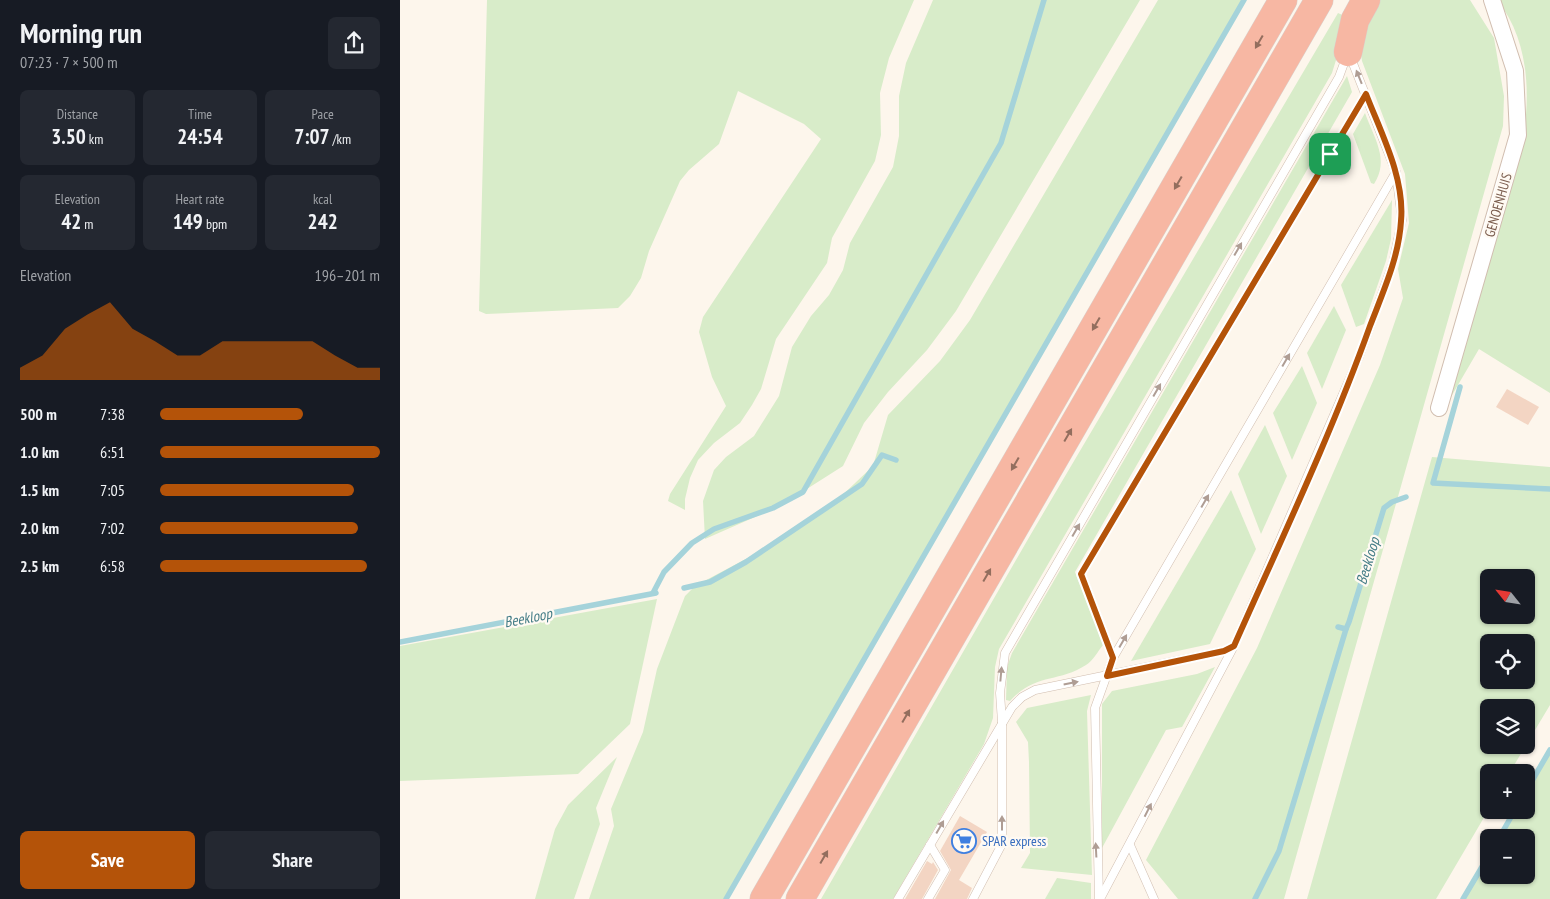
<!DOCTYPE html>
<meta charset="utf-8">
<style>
body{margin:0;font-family:"PT Sans Narrow",sans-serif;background:#242831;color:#f1f3f6;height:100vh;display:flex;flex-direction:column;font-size:19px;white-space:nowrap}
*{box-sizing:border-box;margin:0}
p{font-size:16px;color:#9ea1a6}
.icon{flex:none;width:28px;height:28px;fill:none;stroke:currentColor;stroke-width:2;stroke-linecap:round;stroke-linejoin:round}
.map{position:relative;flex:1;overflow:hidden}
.sheet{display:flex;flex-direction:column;background:#171b24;width:400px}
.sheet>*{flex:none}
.needle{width:32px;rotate:300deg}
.tools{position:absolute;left:1080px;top:569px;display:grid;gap:10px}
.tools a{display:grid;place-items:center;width:55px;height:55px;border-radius:8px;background:#171b24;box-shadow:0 1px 4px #0004;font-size:25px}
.pin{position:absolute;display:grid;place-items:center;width:42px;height:42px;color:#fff;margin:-21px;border-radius:10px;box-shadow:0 2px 8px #0006}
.round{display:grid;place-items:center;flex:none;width:52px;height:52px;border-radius:8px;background:#242831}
.overview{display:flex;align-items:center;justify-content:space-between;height:85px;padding:0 20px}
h1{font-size:28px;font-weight:700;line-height:38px}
.metrics{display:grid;grid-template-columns:repeat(3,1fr);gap:8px;height:85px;padding:5px 20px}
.metrics div{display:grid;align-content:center;border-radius:8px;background:#242831;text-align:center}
.metrics b{font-size:21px;font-weight:700}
.metrics small{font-size:14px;font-weight:400}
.metrics p{font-size:14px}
.chart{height:140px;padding:10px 20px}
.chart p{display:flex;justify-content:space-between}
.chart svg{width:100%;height:90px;margin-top:5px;fill:#b45309;opacity:.7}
.action{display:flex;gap:10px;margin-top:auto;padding:10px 20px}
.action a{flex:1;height:58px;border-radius:8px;background:#b45309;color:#fff;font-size:20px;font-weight:700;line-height:58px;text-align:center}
.action a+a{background:#242831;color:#f1f3f6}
ul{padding:0 20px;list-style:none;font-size:16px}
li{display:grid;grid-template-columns:80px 60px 1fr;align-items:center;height:38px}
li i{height:12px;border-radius:6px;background:#b45309}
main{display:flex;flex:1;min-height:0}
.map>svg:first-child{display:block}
.green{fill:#d8ecc9;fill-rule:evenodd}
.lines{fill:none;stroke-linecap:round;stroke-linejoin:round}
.stream{stroke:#a5d3da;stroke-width:5.5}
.building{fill:#f3d5c3}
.service-casing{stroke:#d1beb0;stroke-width:9}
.minor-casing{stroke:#d1beb0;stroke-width:18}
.motorway-casing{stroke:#dad1cd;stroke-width:29}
.service{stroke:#fff;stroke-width:8}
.minor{stroke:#fff;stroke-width:16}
.motorway{stroke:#f7b7a3;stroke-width:28}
.oneway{fill:#936e5e}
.oneway2{fill:#af9d94}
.route-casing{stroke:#fff;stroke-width:10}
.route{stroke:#b45309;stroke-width:6}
.labels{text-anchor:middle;stroke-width:4.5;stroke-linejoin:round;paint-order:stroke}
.street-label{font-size:14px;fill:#7a5c4d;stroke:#fffaf3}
.shop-label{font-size:14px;fill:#366cbe;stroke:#fffaf3;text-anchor:start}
.water-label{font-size:15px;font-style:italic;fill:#437c86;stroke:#fffaf3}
</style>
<main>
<section class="sheet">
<div class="overview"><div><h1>Morning run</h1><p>07:23 · 7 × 500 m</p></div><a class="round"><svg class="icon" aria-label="share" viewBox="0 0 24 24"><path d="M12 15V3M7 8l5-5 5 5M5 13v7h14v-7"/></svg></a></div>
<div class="metrics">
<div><p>Distance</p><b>3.50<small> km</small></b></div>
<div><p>Time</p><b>24:54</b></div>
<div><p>Pace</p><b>7:07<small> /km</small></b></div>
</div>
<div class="metrics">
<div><p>Elevation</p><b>42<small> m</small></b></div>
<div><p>Heart rate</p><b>149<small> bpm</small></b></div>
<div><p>kcal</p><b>242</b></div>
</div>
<div class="chart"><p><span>Elevation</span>196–201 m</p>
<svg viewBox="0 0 160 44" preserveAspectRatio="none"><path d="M0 44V38L10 32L20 19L30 12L40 6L50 19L60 25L70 32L80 32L90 25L100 25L110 25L120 25L130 25L140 32L150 38L160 38V44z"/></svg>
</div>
<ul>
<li><b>500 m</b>7:38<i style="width:65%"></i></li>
<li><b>1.0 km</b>6:51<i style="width:100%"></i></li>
<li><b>1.5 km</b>7:05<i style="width:88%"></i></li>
<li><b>2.0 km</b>7:02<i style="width:90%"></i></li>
<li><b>2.5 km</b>6:58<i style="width:94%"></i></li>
</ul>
<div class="action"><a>Save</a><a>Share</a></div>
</section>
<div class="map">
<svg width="1150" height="899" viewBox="0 0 1150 899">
<rect width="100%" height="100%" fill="#fdf6ec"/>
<!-- green -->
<g class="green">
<polygon points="87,0 514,0 489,58 480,93 481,135 475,161 432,238 427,263 376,339 361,389 352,405 340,423 314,443 298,460 290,478 285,499 285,510 268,501 270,494 326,406 312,377 299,332 303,317 421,139 404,124 338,91 319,144 289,170 280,181 249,251 241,278 230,296 218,308 86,314 79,311"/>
<polygon points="533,0 740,0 556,311 527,350 488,392 464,423 443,466 380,506 305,539 303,501 314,470 326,457 354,436 379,396 392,347 411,316 429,295 443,270 450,243 493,167 499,136 499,96 506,63"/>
<polygon points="758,0 843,0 328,899 189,899 214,826 211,809 243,732 257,669 285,596 295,586 376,543 435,502 473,466 488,415 540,361 570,320"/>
<polygon points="975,0 1070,0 1094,38 1104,96 1103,126 884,899 778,899 746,860 857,648 980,365 1003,298 998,269 1009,223 1005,174 962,61 959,41"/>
<path d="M1097,0H1150V393L1079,349L1048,402L1123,138C1131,92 1128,38 1097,0Z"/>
<polygon points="938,13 949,18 932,73 599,649 595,667 593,718 584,744 493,899 421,899 631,534"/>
<path d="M947,76L952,92L675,572L703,645C698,651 693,661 686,665C658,683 635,673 610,701L606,700L607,667L612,653Z"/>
<path d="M965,113C974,138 990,160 974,184L971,183L953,134Z"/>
<polygon points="992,200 991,239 986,261 964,324 956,327 941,285"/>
<polygon points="934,306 946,330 922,389 907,353"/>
<polygon points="902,366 917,403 892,460 873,413"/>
<polygon points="865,425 887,476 861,534 838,474"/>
<path d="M1032,457L1150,467V705L1110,772H1089V809L1036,899H907ZM1089,578H1126V615H1089ZM1089,642H1126V680H1089ZM1089,708H1126V745H1089Z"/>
<polygon points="831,490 856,549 810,644 731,661"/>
<polygon points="257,599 230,724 178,774 0,781 0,646"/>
<polygon points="815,667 782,727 766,730 702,848 702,704 712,691 797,674"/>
<polygon points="691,695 687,711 692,875 621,868 630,853 629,762 628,742 616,722 627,708"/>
<polygon points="1150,751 1150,899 1063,899 1089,854 1089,875 1126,875 1126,838 1099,837 1115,810 1126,810 1126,791"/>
<polygon points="217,757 196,808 200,824 174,899 135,899 155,829 168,805"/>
<polygon points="657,878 691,883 691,899 645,899"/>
</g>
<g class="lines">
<!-- stream -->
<g class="stream">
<polyline points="1060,387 1033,483 1150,489"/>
<polyline points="284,588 310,582 346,562 462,484 482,455 496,460"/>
<polyline points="253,593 264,572 292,543 314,529 373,508 403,492 601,143 644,0"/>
<polyline points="938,627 946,629 949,622 984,508 992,502 1006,497"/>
<polyline points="0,642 256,593"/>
<polyline points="1126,791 1150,750"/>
<polyline points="1099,838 1115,810"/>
<polyline points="326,899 844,0"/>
<polyline points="855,899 879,851 946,629"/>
<polyline points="1063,899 1089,855"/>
</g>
</g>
<!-- building -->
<g class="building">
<polygon points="1107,389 1139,407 1128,425 1096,407"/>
<polygon points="560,816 587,832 559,880 572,888 567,899 535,899 551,870 540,851"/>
<polygon points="527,861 532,864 533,862 538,870 522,899 505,899"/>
</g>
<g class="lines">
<defs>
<g id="service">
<polyline points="713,658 681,574 966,94"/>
<polyline points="730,845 754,899"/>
<polyline points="498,899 612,707 622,697 635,690 824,651 834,646"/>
<polyline points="528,899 545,870 530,845"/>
<polyline points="573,899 602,844 602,722 600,693 605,653 939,77 947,55"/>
<polyline points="699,899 695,708 713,658 996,172"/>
<polyline points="700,899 834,646 959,357 993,263 1002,220 996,172 950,56"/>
</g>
<polyline id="minor" points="1039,408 1118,135 1115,71 1092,0"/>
<g id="motorway">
<polyline points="948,52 955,20 966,0"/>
<polyline points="364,899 883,0"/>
<polyline points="400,899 919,0"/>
</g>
</defs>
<!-- service casing -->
<use href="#service" class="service-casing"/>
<!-- minor casing -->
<use href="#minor" class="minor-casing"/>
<!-- motorway casing -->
<use href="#motorway" class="motorway-casing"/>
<!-- service -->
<use href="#service" class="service"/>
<!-- minor -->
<use href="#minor" class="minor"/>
<!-- motorway -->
<use href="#motorway" class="motorway"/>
</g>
<!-- one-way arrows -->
<defs><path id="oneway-solid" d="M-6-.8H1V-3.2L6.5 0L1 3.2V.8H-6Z" transform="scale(1.25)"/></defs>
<g class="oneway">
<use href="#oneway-solid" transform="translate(859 42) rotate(120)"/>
<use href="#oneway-solid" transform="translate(778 183) rotate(120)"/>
<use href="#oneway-solid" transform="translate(696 324) rotate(120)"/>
<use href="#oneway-solid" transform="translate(668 435) rotate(-60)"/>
<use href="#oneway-solid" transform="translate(615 464) rotate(120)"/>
<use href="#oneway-solid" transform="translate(587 575) rotate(-60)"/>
<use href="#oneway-solid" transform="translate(506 716) rotate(-60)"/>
<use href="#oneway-solid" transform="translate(424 857) rotate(-60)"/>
</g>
<g class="oneway2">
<use href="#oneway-solid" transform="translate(959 77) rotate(-112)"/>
<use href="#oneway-solid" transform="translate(838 249) rotate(-60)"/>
<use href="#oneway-solid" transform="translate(886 360) rotate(-60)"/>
<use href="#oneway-solid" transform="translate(757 390) rotate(-60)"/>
<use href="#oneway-solid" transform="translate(805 501) rotate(-60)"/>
<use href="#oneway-solid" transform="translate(676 530) rotate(-60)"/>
<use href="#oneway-solid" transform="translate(723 641) rotate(-60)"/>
<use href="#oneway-solid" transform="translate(601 674) rotate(-85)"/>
<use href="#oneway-solid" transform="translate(671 683) rotate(-11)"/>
<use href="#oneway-solid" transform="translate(748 810) rotate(-63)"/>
<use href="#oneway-solid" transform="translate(602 823) rotate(-90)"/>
<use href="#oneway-solid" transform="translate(540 827) rotate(-60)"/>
<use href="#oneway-solid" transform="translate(696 850) rotate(-93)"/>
</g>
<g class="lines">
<defs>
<path id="route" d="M966,94C981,133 1005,178 1001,221C999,257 983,292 970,326C931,435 881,540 834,646L824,651L707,676L713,658L681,574Z"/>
</defs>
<!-- route casing -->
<use href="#route" class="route-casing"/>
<!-- route -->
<use href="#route" class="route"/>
</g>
<!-- icons -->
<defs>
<symbol id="supermarket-ring" viewBox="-11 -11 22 22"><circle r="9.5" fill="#fffaf3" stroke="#3f7fe0" stroke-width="1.5"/><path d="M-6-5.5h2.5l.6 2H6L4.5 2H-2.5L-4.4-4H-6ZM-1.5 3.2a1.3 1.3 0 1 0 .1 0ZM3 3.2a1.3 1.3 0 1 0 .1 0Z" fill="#3f7fe0"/></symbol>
</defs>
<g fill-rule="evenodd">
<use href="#supermarket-ring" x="550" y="827" width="28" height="28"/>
</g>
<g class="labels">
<!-- street labels -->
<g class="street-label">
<text transform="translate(1098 205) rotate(-74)" y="5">GENOENHUIS</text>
</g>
<!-- shop labels -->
<g class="shop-label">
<text x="582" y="846">SPAR express</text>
</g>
<!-- water labels -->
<g class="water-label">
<text transform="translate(968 561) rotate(-73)" y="5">Beekloop</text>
<text transform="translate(128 618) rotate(-11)" y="5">Beekloop</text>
</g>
</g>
</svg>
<div class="tools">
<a><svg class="needle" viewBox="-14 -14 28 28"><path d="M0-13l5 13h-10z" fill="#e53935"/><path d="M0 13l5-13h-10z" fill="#9ea1a6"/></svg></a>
<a><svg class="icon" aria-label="locate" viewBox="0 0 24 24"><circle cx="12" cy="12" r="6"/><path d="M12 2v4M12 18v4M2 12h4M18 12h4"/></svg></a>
<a><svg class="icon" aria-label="layers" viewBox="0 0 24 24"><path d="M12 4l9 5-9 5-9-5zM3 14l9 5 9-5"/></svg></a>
<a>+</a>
<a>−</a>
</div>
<div class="pin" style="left:930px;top:154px;background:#1e9e55"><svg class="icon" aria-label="arrive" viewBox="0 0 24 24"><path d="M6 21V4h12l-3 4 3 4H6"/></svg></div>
</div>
</main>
